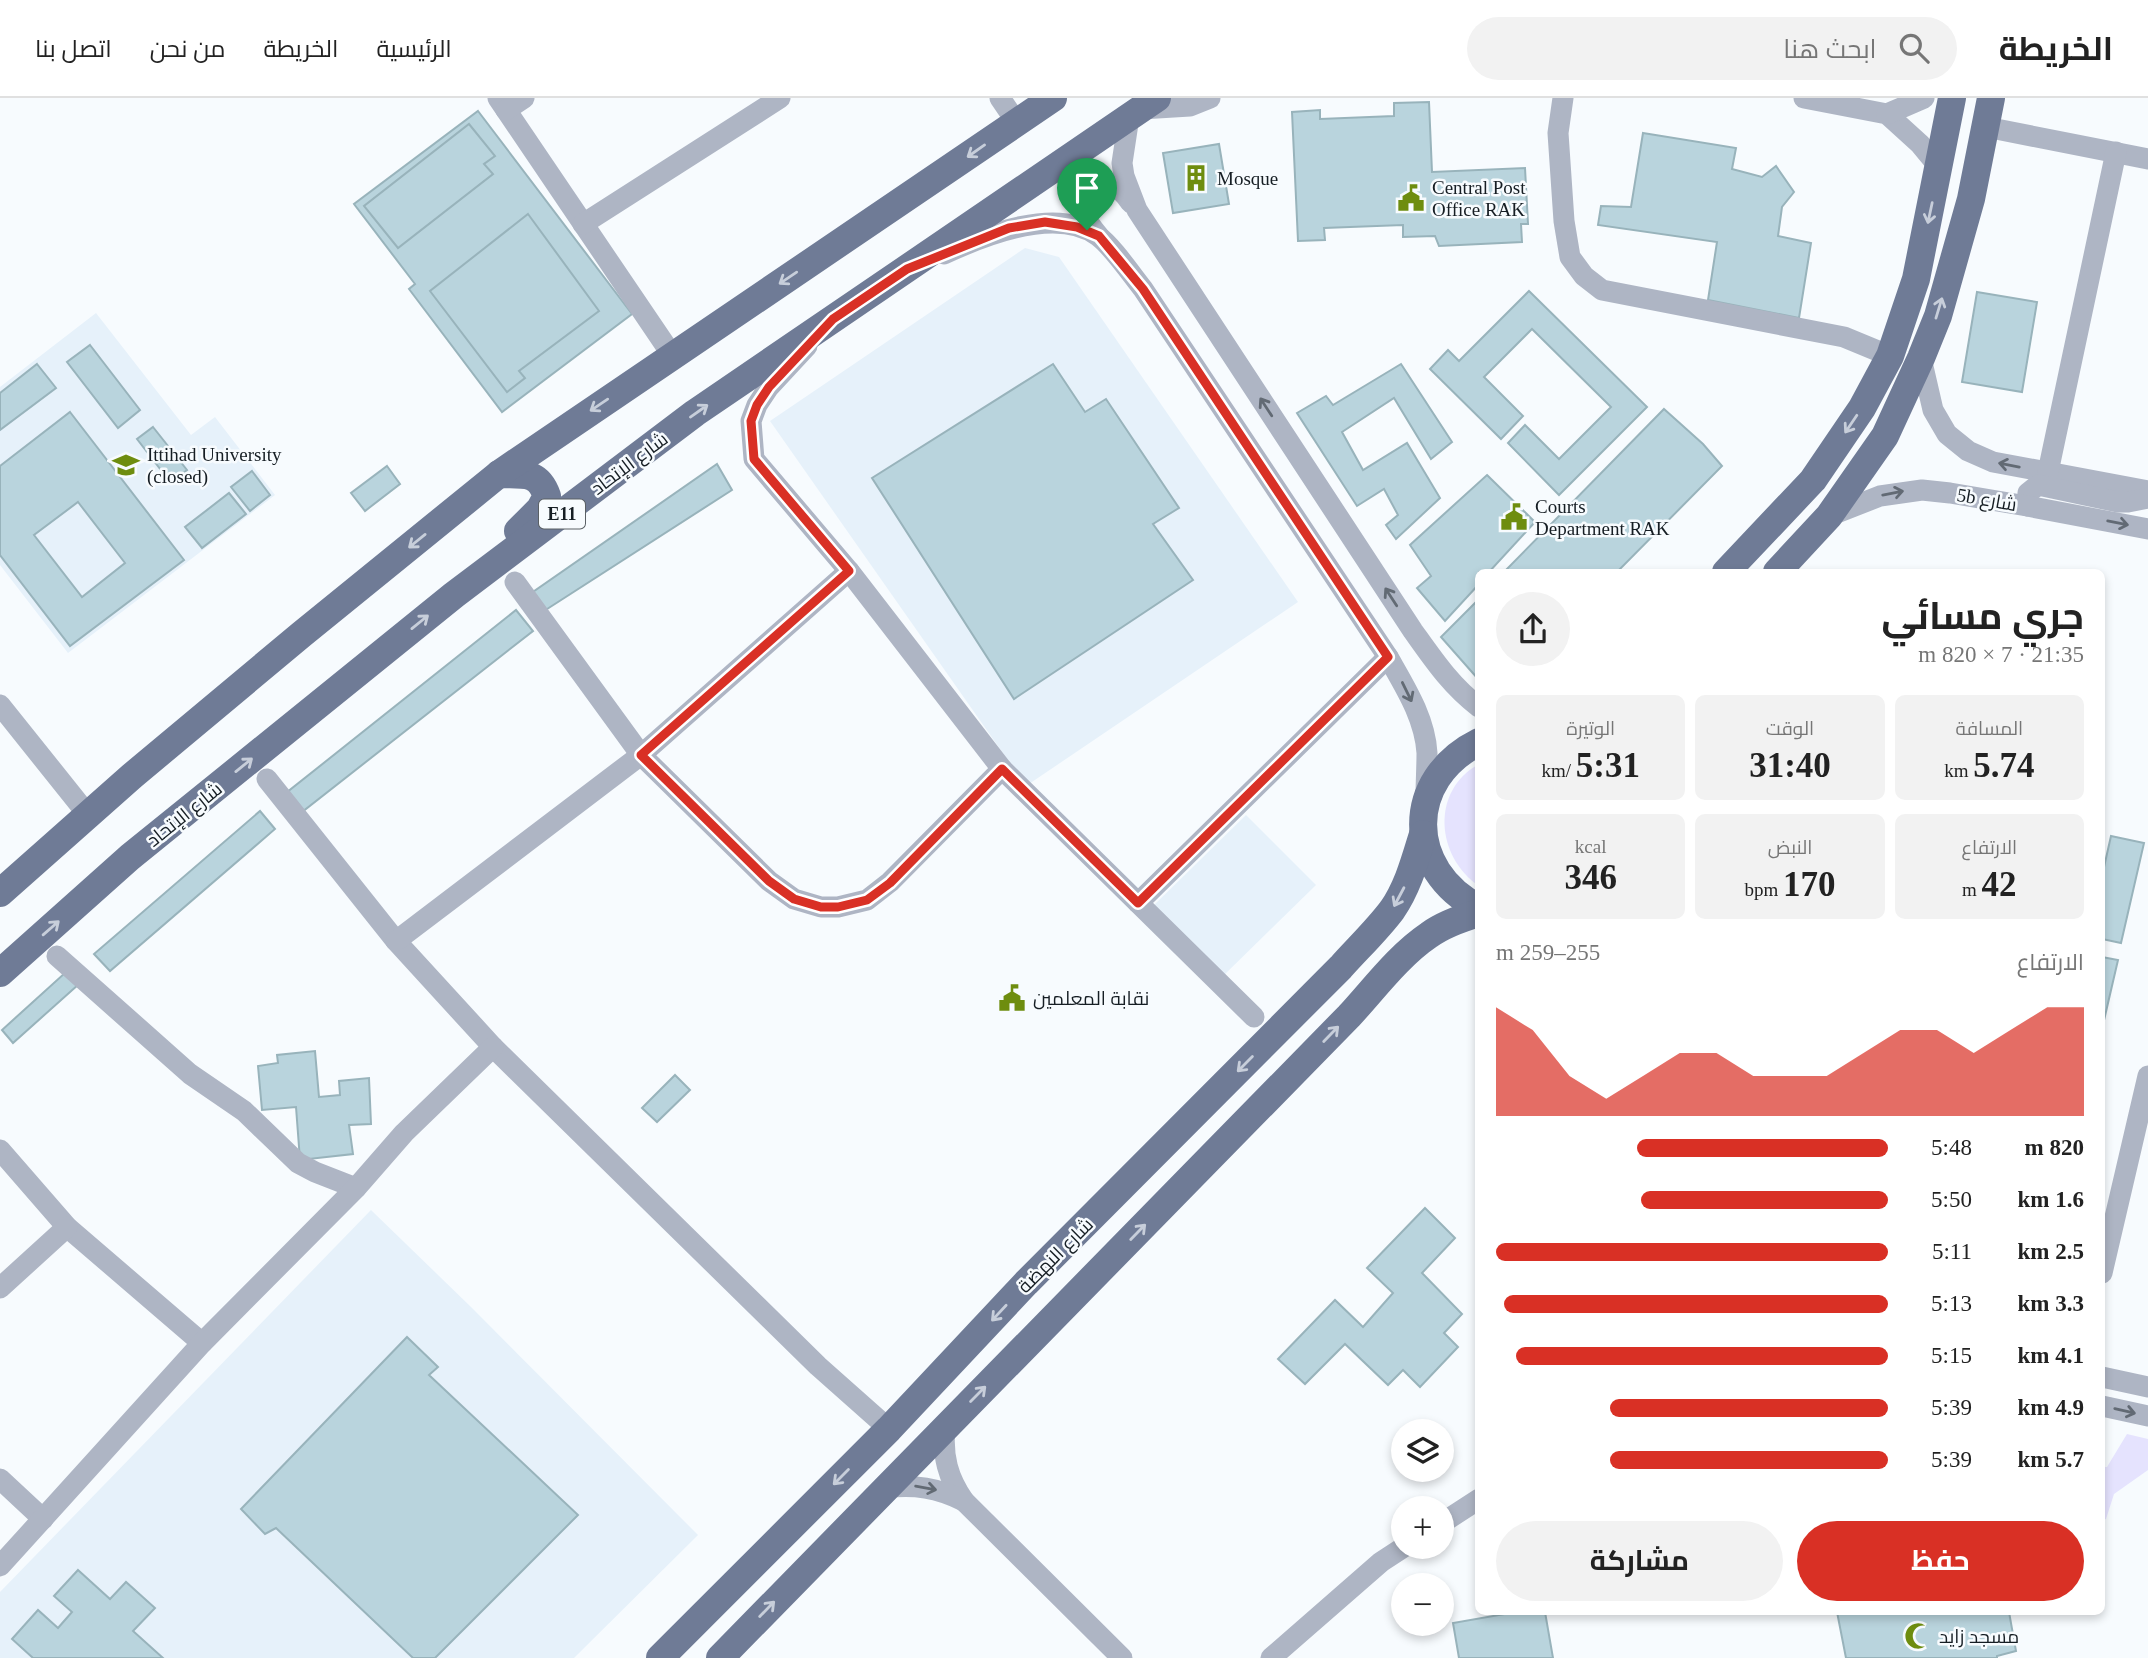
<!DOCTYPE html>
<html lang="ar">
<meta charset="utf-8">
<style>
body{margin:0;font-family:"Times New Roman",Cairo,serif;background:#f2f2f2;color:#222;direction:rtl;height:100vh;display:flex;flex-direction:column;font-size:26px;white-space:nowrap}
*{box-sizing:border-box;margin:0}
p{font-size:23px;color:#767676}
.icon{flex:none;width:38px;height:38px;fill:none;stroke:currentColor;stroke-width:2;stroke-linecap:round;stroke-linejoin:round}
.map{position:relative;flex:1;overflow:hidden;direction:ltr}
.details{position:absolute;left:1475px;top:471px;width:630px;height:1046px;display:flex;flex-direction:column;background:#fff;border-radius:10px;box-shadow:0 4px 10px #0003;direction:rtl}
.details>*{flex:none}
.fabs{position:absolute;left:1391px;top:1321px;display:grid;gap:14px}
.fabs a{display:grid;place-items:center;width:63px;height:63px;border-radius:50%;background:#fff;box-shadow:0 4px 10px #0003;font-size:35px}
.pin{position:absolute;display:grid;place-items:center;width:60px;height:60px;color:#fff;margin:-72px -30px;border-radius:50% 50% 50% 0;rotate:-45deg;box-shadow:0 0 7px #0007}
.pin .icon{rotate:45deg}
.round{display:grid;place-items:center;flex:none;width:74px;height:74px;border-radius:37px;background:#f2f2f2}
.overview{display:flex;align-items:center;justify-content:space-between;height:119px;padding:0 21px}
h1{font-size:38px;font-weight:700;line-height:52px}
.metrics{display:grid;grid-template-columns:repeat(3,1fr);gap:10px;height:119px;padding:7px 21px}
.metrics div{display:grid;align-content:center;border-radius:10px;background:#f2f2f2;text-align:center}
.metrics b{font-size:35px;font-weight:700}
.metrics small{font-size:19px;font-weight:400}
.metrics p{font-size:19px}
.chart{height:196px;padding:14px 21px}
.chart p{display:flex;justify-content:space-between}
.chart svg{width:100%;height:126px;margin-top:7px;fill:#d93025;opacity:.7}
.button{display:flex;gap:14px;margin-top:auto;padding:14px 21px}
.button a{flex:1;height:80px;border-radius:42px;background:#d93025;color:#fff;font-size:28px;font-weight:700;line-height:80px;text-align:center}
.button a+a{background:#f2f2f2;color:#222}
ul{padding:0 21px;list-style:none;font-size:23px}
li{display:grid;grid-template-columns:112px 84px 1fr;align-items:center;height:52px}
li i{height:18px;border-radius:9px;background:#d93025}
header{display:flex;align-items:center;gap:42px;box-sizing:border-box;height:98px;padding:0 35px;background:#fff;border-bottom:2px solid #e0e0e0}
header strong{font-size:33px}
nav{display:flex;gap:38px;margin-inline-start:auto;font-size:24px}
.search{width:490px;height:63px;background:#f2f2f2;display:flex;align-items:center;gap:18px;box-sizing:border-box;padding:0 24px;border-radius:38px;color:#767676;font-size:26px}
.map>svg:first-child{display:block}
.built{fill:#e6f1fa}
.green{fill:#e5e3fe}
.building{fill:#b9d4dd;stroke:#98b3bb;stroke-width:2;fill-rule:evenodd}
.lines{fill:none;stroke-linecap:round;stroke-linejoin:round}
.minor{stroke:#aeb5c4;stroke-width:21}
.major{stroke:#6f7b96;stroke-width:28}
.oneway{stroke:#c7ceda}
.oneway2{stroke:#626a74}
.route-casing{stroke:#fff;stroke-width:14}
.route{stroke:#d93025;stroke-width:9}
.labels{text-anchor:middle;stroke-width:5;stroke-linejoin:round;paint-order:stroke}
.shield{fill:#f7fbfe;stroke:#5a6065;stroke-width:2}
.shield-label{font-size:18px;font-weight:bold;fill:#161e24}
.poi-label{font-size:19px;fill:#161e24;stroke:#f7fbfe;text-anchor:start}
.street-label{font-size:19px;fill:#161e24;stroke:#f7fbfe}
</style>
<header>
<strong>الخريطة</strong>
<div class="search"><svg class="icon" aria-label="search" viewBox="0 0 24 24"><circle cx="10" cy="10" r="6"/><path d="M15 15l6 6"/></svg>ابحث هنا</div>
<nav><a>الرئيسية</a><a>الخريطة</a><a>من نحن</a><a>اتصل بنا</a></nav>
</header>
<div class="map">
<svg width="2148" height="1560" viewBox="0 0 2148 1560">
<rect width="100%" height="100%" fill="#f7fbfe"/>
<!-- built -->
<g class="built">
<polygon points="1025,150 1059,159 1298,504 1026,688 770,323"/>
<polygon points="96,215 191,337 215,319 275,397 68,555 0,467 0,289"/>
<polygon points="1246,717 1316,787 1220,881 1150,811"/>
<polygon points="371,1112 471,1209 698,1437 574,1560 0,1560 0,1494"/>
</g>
<!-- green -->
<g class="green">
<path d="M1479,666V788C1436,759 1430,693 1479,666Z"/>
<polygon points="2127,1336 2148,1341 2148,1372 2114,1396 2106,1421 2102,1422 2102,1369 2107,1369"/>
</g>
<!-- building -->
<g class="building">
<polygon points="1429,4 1432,74 1525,70 1528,126 1521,126 1522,144 1439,148 1435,138 1403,139 1403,127 1324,130 1325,142 1298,143 1292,14 1320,12 1320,21 1394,18 1394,5"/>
<polygon points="478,13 632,216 502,314 409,191 415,186 354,106"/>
<polygon points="469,26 495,58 484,66 493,76 398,150 364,108"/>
<polygon points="1643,35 1736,50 1732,71 1762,79 1776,68 1794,94 1782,109 1778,138 1811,145 1799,220 1708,202 1717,144 1598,127 1601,108 1631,109"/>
<polygon points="1219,46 1229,106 1173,115 1163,55"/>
<polygon points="528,116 599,213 519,273 525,280 507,294 430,193"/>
<polygon points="1529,193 1647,309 1559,397 1508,345 1525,327 1559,361 1611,309 1532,231 1484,279 1523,318 1501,341 1430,271 1448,252 1459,263"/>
<polygon points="1977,194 2037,204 2022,294 1962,284"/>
<polygon points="90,247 140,312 118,330 67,264"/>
<polygon points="37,266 56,290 0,332 0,295"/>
<polygon points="1053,266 1085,314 1106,301 1179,410 1153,426 1193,482 1014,601 872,380"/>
<polygon points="1401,266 1452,344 1431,361 1394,300 1342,334 1363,372 1407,345 1440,400 1396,441 1386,427 1398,417 1384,391 1357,408 1297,315 1326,298 1333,307"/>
<polygon points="1664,311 1703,346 1722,368 1617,474 1504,474"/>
<path d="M70,314L184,462L70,548L0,457V368ZM78,404L125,465L82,499L34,437Z"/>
<polygon points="153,329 187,372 171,385 137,341"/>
<polygon points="717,366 732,392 544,513 530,496"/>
<polygon points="387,368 400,386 365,413 351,395"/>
<polygon points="252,373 270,397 250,413 231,389"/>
<polygon points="1487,377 1535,424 1489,474 1479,474 1479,486 1445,523 1417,490 1431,478 1410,447"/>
<polygon points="229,395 246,416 202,450 185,429"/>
<polygon points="1479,501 1479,582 1441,539"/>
<polygon points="516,512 533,533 302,714 286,695"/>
<polygon points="260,713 275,731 110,873 94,856"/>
<polygon points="2111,738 2144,745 2121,845 2102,841 2102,778"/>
<polygon points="2102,859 2118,862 2102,931"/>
<polygon points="66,874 79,886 13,945 2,932"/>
<polygon points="315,953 319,999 340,997 339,983 369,980 371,1026 349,1027 353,1056 300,1062 296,1009 262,1012 258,968 278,965 277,957"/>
<polygon points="675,977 690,992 657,1024 642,1010"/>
<polygon points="1425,1110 1455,1140 1422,1175 1462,1216 1444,1235 1458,1249 1420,1289 1403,1272 1388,1287 1345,1246 1305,1286 1278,1261 1335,1202 1363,1229 1393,1195 1367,1170"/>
<polygon points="407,1239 438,1269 429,1277 578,1417 435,1560 413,1560 276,1430 265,1436 241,1411"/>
<polygon points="78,1472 110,1501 126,1484 155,1510 133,1533 163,1560 33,1560 12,1541 38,1512 58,1530 72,1514 54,1498"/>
<polygon points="1516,1514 1545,1514 1553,1560 1459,1560 1453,1525"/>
<polygon points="1837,1514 2009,1514 2016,1553 1997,1558 1997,1560 1846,1560"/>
</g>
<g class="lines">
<!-- minor -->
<g class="minor">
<polyline points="498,0 672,257"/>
<polyline points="1000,0 1017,25"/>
<polyline points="1563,0 1558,35 1564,123 1570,159 1584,178 1602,192 1844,239 1890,258"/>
<polyline points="1804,0 1887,16 1920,46 1939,69"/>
<polyline points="1141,11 1190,8 1210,0"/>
<polyline points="506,12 524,0"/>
<polyline points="1887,16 1924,0"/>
<path d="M1129,19L1122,65L1124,78L1137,112L1413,533C1433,561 1451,588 1479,609"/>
<polyline points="1986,29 2148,61"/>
<polyline points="583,126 780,0"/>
<path d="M1099,138C1093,131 1086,123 1084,114C1080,98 1093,83 1110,86C1119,88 1126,98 1131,105"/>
<path d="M944,156C985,137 1057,108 1098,138C1112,148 1131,176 1143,191L1388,559C1405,589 1425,620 1427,655C1427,669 1426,684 1426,699"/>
<polyline points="807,248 769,289 757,307 751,323 754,361 849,473 1002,671 1254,919"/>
<polyline points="1921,260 1933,312 1947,336 1968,353 1993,364 2148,393"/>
<polyline points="2048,374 2116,54"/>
<polyline points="2027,408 2028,395 2038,387 2118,404 2128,404 2148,400"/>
<polyline points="1829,418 1880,398 1922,392 1950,395 2027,408 2148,431"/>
<polyline points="515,484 641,657 769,783 794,801 821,809 838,809 867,802 890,784 1002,671"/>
<polyline points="0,607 88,717"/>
<polyline points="267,681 396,843 493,949 818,1268 889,1331"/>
<polyline points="1138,805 1388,559"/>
<polyline points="396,843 641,657 849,473"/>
<polyline points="57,858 190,976 244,1013 298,1065 315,1074 356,1090"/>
<polyline points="0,1052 67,1129 202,1245"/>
<polyline points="2102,1175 2148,978"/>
<polyline points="0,1190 67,1129"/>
<polyline points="2102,1279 2148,1289"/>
<polyline points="2102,1308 2148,1318"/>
<path d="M945,1330C942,1358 948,1380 964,1403L1122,1560"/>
<polyline points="0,1381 43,1421"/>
<path d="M885,1390C914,1386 938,1390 964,1403"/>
<polyline points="1442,1425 1479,1401"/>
<polyline points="0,1468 202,1245 356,1090 404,1035 493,949"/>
<polyline points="1271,1560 1381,1464 1404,1449"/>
</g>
<!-- major -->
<g class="major">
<path d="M499,376C523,377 538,372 547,398L540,411L518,433"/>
<polyline points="1726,474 1813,382 1862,310 1890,258 1916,181 1952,0"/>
<polyline points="1777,474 1829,418 1885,338 1921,260 1938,218 1971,101 1991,0"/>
<path d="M1479,644C1404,681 1405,772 1479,810"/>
<polyline points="0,795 132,678 302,536 499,376 1053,0"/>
<polyline points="0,875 130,759 454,497 695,315 1157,0"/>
<path d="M660,1560L889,1331L1026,1185L1341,869C1358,850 1377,832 1392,812C1408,789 1415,762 1423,736"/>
<path d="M720,1560L1349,918C1374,891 1398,858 1429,837C1444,826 1462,820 1479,815"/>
</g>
</g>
<!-- one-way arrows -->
<defs><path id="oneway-shaft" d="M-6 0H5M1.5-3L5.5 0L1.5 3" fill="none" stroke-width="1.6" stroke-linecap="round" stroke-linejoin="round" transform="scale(1.75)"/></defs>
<g class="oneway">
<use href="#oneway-shaft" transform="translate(976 53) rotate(145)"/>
<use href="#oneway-shaft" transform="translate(1930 115) rotate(102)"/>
<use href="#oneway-shaft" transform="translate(788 180) rotate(146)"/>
<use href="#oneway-shaft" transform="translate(1939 210) rotate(-73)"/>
<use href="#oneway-shaft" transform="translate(599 307) rotate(146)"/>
<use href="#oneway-shaft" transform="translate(699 313) rotate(-35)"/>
<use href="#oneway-shaft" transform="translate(1851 326) rotate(124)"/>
<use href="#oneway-shaft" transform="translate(417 443) rotate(141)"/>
<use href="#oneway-shaft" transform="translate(420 524) rotate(-39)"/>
<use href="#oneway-shaft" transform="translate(244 667) rotate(-39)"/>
<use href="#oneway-shaft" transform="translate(1399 799) rotate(118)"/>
<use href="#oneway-shaft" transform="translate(51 830) rotate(-41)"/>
<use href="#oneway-shaft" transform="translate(1331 936) rotate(-46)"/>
<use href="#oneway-shaft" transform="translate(1245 966) rotate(135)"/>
<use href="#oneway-shaft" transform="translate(1138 1134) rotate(-46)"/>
<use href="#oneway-shaft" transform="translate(999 1215) rotate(133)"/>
<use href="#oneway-shaft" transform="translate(978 1296) rotate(-45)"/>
<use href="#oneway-shaft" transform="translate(841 1379) rotate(135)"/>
<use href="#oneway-shaft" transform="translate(767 1511) rotate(-46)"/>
</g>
<g class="oneway2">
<use href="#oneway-shaft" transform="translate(1266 309) rotate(-123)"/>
<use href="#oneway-shaft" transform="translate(2009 367) rotate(-169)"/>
<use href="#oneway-shaft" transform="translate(1893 395) rotate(-11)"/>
<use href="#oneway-shaft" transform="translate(2118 425) rotate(11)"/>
<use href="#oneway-shaft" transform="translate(1391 499) rotate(-123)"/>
<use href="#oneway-shaft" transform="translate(1407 594) rotate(64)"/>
<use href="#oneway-shaft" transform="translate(2125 1313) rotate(13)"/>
<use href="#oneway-shaft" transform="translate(926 1390) rotate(10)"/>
</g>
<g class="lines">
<defs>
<polygon id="route" points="1045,124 1077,129 1099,138 1143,191 1388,559 1138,805 1002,671 890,785 867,802 838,809 821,809 794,801 769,783 641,657 849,473 754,361 751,323 757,307 769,289 833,221 907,171 1009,130"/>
</defs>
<!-- route casing -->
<use href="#route" class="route-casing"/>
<!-- route -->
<use href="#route" class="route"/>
</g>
<!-- icons -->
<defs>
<symbol id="building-bare" viewBox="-9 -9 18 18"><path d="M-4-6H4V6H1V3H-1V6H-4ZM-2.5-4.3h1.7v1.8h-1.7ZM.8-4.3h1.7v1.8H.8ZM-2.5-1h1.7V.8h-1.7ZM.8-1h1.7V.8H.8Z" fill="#6e8d0f" stroke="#f7fbfe" stroke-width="2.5" paint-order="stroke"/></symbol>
<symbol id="civic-bare" viewBox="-9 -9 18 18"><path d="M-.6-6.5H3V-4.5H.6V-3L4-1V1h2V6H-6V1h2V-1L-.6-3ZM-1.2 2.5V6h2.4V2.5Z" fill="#6e8d0f" stroke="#f7fbfe" stroke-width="2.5" paint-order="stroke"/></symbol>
<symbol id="university-bare" viewBox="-9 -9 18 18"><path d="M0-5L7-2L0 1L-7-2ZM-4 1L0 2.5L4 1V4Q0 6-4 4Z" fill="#6e8d0f" stroke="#f7fbfe" stroke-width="2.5" paint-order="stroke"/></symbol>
<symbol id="mosque-bare" viewBox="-9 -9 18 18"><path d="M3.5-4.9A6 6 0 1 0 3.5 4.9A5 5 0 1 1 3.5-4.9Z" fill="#6e8d0f" stroke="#f7fbfe" stroke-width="2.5" paint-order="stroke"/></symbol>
</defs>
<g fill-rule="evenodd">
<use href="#building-bare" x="1177" y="61" width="38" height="38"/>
<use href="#civic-bare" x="1392" y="81" width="38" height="38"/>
<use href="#university-bare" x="107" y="348" width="38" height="38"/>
<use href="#civic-bare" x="1495" y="400" width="38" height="38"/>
<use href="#civic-bare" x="993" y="881" width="38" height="38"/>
<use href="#mosque-bare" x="1899" y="1519" width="38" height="38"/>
</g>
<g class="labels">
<!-- shield labels -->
<rect class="shield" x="539" y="401.5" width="46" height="29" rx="5"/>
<g class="shield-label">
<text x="562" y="422">E11</text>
</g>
<!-- poi labels -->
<g class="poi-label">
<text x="1217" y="87">Mosque</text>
<text x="1432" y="96">Central Post<tspan x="1432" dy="22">Office RAK</tspan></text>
<text x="147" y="363">Ittihad University<tspan x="147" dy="22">(closed)</tspan></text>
<text x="1535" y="415">Courts<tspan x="1535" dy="22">Department RAK</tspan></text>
<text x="1033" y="907">نقابة المعلمين</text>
<text x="1939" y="1545">مسجد زايد</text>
</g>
<!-- street labels -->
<g class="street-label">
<text transform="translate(629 365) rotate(-37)" y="7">شارع الإتحاد</text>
<text transform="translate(1987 401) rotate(10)" y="7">5b شارع</text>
<text transform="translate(184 716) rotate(-39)" y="7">شارع الإتحاد</text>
<text transform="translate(1055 1157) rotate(-45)" y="7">شارع النهضة</text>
</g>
</g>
</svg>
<div class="fabs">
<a><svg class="icon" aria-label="layers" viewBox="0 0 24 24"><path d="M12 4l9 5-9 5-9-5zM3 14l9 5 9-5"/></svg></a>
<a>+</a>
<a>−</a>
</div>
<div class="pin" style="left:1087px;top:132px;background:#1e9e55"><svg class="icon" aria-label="arrive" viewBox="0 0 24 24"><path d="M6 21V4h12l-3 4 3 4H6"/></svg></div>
<section class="details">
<div class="overview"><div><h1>جري مسائي</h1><p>21:35 · 7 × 820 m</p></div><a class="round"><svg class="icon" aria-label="share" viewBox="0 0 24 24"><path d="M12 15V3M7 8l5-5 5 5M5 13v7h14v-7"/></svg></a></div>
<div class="metrics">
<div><p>المسافة</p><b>5.74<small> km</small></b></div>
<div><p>الوقت</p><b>31:40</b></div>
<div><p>الوتيرة</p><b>5:31<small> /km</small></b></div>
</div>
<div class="metrics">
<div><p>الارتفاع</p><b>42<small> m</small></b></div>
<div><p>النبض</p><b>170<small> bpm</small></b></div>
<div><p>kcal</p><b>346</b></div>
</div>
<div class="chart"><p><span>الارتفاع</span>255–259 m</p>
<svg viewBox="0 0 160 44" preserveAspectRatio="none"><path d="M0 44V6L10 14L20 30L30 38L40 30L50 22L60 22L70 30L80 30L90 30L100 22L110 14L120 14L130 22L140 14L150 6L160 6V44z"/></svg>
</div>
<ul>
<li><b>820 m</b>5:48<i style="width:64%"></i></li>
<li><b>1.6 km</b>5:50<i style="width:63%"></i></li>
<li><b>2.5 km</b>5:11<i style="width:100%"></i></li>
<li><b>3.3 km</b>5:13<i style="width:98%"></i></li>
<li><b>4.1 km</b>5:15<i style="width:95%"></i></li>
<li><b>4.9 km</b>5:39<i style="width:71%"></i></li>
<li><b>5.7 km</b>5:39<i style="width:71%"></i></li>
</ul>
<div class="button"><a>حفظ</a><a>مشاركة</a></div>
</section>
</div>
